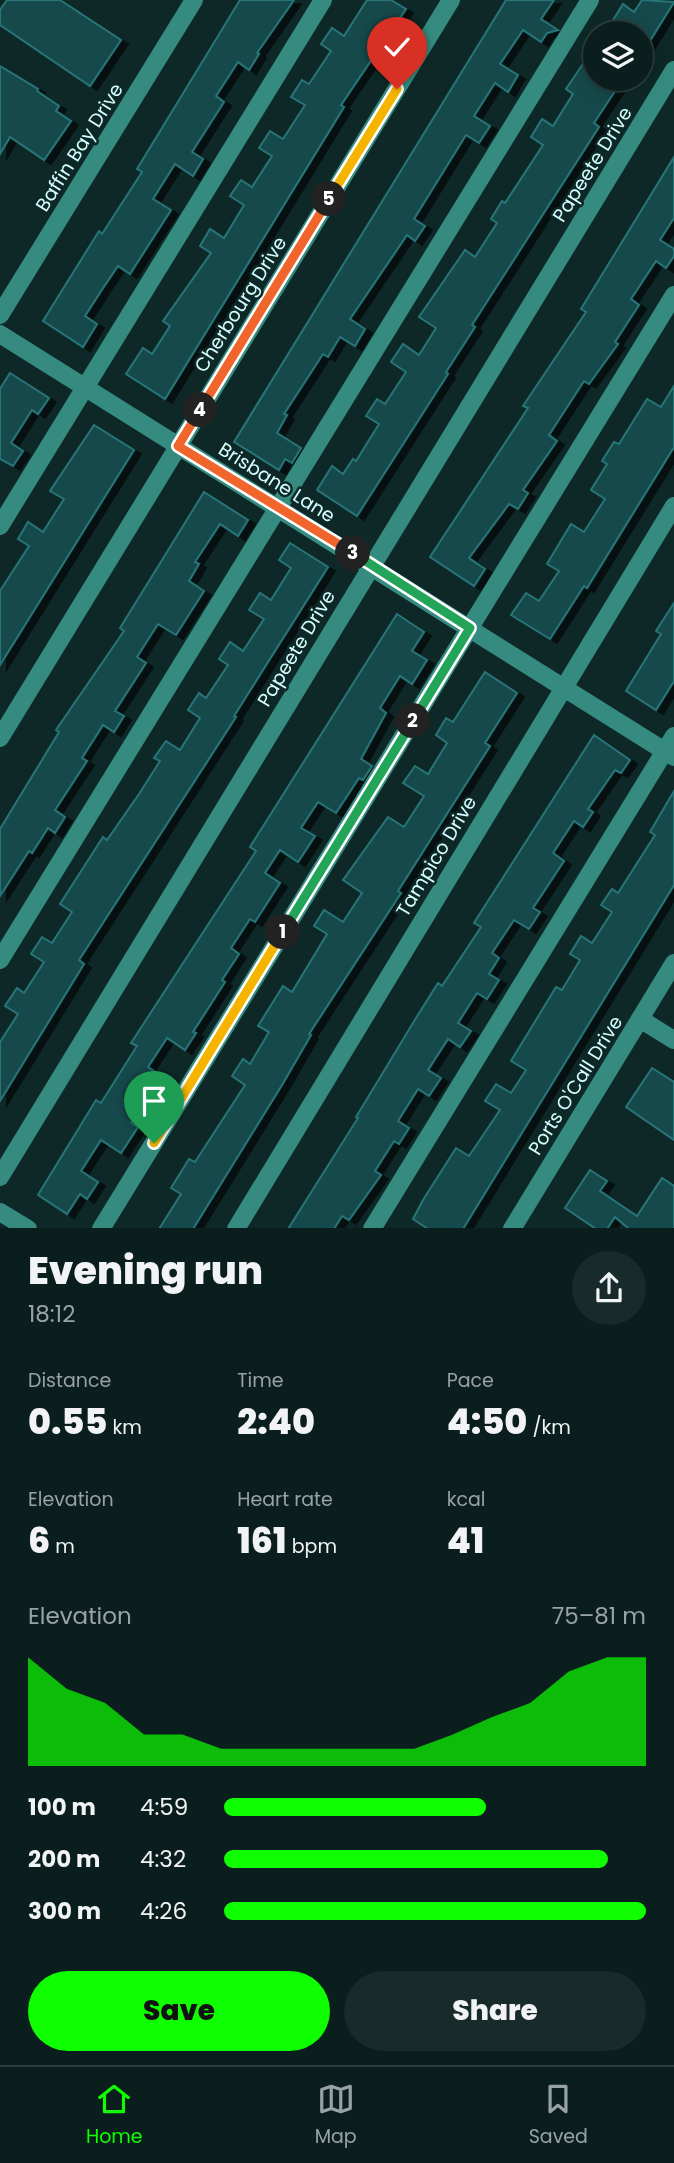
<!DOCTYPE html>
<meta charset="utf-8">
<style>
body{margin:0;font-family:Poppins,sans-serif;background:#182b2b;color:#f1f3f6;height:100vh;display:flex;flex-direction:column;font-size:26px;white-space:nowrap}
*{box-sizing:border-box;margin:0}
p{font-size:23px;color:#99a2a4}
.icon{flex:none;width:38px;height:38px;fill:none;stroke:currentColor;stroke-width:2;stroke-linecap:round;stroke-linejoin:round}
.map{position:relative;height:1228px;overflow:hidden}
.panel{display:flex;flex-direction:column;background:#0a1e1e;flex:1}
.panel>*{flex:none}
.fabs{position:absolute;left:583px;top:21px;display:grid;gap:14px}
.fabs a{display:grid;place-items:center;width:70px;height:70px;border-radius:50%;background:#0a1e1e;box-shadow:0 4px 18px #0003,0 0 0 2px #2a3c3c;font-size:35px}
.pin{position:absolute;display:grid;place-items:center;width:60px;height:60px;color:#fff;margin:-72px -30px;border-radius:50% 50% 50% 0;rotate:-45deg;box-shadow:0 0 7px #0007}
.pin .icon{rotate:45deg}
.km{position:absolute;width:35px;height:35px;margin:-18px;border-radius:50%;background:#222;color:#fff;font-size:19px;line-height:35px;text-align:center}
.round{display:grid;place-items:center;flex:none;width:74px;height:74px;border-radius:37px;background:#182b2b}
.summary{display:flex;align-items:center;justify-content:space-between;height:119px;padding:0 28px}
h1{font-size:38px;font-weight:800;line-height:52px}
.metrics{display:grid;grid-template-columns:repeat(3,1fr);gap:10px;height:119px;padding:7px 28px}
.metrics div{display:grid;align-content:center}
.metrics b{font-size:35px;font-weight:800}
.metrics small{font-size:19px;font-weight:400}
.metrics p{font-size:19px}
.chart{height:196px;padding:14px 28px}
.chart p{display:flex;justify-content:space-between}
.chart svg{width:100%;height:126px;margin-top:7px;fill:#0fff01;opacity:.7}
.action{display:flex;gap:14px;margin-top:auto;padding:14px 28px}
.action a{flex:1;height:80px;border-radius:42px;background:#0fff01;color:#111;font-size:28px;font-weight:800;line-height:80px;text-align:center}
.action a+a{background:#182b2b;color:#f1f3f6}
ul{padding:0 28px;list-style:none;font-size:23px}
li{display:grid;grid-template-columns:112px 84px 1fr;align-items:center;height:52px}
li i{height:18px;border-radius:9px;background:#0fff01}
.dock{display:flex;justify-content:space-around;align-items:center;height:98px;border-top:2px solid #2a3c3c;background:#0a1e1e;font-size:19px;color:#99a2a4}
.dock a{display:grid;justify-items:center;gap:4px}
.dock .selected{color:#0fff01}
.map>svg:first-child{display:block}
.building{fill:#18484b;stroke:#287578;stroke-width:2;filter:url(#shadow)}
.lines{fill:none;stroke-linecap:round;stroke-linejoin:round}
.minor{stroke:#358b80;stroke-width:18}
.split-1-casing{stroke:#fff;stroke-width:14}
.split-2-casing{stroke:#fff;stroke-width:14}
.split-3-casing{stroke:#fff;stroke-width:14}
.split-4-casing{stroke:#fff;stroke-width:14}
.split-5-casing{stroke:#fff;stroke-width:14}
.split-6-casing{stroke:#fff;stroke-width:14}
.split-1{stroke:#f5b400;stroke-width:9}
.split-2{stroke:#22a559;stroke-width:9}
.split-3{stroke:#22a559;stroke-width:9}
.split-4{stroke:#f0652b;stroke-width:9}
.split-5{stroke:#f0652b;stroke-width:9}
.split-6{stroke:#f5b400;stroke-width:9}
.labels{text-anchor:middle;stroke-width:5;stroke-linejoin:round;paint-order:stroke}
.street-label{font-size:19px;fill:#d5fffd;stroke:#0e2828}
</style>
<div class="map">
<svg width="674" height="1229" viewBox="0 0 674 1229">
<defs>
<filter id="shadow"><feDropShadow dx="7" dy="4" stdDeviation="0" flood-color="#0009"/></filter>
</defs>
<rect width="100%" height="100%" fill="#0e2828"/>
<!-- building -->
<g class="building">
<polygon points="7,0 60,0 121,40 90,86 0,25 0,10"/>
<polygon points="240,0 294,0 257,53 259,54 249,70 238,62 216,96 224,102 192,152 203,159 193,176 175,164 153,199 171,210 130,274 118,266 103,288 85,316 97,324 83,347 43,321 99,231 102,234 142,172 137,169"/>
<polygon points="367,0 391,0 406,9 341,105 344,107 165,399 126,374 143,348 152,354 170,326 163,321 211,253 200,246 210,229 224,238 244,205 230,196 241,180 252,187 272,156 259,148 270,131 283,139 305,105 291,97 302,80 309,84 331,51 321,44 332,28 344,36"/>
<polygon points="506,0 554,0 541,19 558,30 547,33 541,42 523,30 500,64 518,75 508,92 495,83 474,116 490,126 479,143 466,135 414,219 425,226 415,241 407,235 350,319 365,329 355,346 340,337 328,357 323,354 284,414 287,415 277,433 301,448 292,463 285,459 279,470 234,442"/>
<polygon points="642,0 674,2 640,57 640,33 605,33 623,4 634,12"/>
<polygon points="595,46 595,79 623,79 594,123 599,127 472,325 475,327 446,372 448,374 357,516 317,490 332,466 343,474 353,459 356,461 379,424 366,416 377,399 385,404 406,372 391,362 403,344 419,355 436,328 419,317 465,250 475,257 497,223 491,219 502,201 505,203 543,145 531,137 542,119 553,126 573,94 566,89"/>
<polygon points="0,66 38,89 37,91 59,106 56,111 71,121 44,160 10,137 0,154"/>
<polygon points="674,157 674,218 660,240 674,249 674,256 666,268 656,261 631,299 639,305 615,342 618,344 589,384 584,381 549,435 557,441 523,490 528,493 518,509 509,504 469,558 485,569 474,586 430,557 528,408 523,406 586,312 581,309"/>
<polygon points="10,373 49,398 38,414 32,410 11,443 23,451 13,466 0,459 0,389"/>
<polygon points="674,386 674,447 587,588 584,586 550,639 511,615 526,593 539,601 559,571 547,564 571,524 584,532 605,499 591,490 607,464 602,461 614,442 619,444 647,399 661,407"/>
<polygon points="94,425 134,450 0,665 0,591 29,546 18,539 28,522 43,532 64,499 50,491"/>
<polygon points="204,492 248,520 238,536 220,524 195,562 199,564 189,581 204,591 176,635 158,624 137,657 146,663 115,711 124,716 114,732 103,725 82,758 87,761 55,810 65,817 55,833 48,828 32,853 29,851 0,896 0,829 59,732 56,730 124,631 120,628"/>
<polygon points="290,543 328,567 234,716 236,717 79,960 84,964 0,1101 0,1042 18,1014 5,1006 17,988 24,993 44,962 31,954 42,937 52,943 72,912 60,904 103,837 107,840 139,794 160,761 154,758 166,741 180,750 200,718 188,710 199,693 206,698 228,665 219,659 230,642 243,651 264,619 249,610 260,593 271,600 291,568 279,560"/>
<polygon points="674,603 674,681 656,710 626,691 661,634 656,631"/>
<polygon points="397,614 424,632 412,651 427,660 412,684 400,676 380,708 386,713 361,759 372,766 363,780 359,778 336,813 318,802 301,828 315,836 298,862 280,850 265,873 280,883 255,922 250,919 231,948 239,954 222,980 225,982 193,1032 196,1033 185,1050 167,1038 148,1067 164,1078 131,1123 138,1127 121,1153 101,1140 81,1171 98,1182 87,1199 80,1194 67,1214 38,1195 96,1100 101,1103 137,1046 131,1043 256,851 250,847"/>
<polygon points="485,672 517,693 485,743 490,746 398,891 401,893 309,1034 311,1035 282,1085 193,1229 159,1229 181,1194 171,1188 189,1159 195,1162 245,1085 232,1076 243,1059 250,1064 269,1032 258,1026 283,986 292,992 327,934 314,926 324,910 343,922 362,893 343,880 388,817 404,827 424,796 403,783 415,766 428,774 447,743 436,735 446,718 453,722"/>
<polygon points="594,735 630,760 621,773 615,770 588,809 593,812 583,827 574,821 553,853 564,861 533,908 540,912 529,929 514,920 492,953 499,958 489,974 499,980 487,999 477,993 458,1023 471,1031 460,1047 448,1039 428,1070 441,1078 429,1096 418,1089 398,1121 409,1128 399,1144 394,1141 375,1171 381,1175 349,1220 342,1216 334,1229 288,1229 358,1118 356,1117 416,1018 438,983 442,986 481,927 474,923"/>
<polygon points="674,791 674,885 463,1229 428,1229 413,1219 423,1200 456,1148 469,1156 500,1110 485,1101 496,1084 511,1093 526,1070 511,1061 556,987 562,990 580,960 570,954 581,936 592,943 612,912 601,905 612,889 618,893 655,835 650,832"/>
<polygon points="652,1068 674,1082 674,1140 626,1107"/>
<polygon points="590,1170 607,1181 600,1191 637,1216 662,1178 674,1186 674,1229 629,1229 615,1217 607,1229 596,1229 565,1208"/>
</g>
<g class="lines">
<!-- minor -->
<g class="minor">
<polyline points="0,315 194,0"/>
<polyline points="0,334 674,757"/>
<polyline points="0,526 323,0"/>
<polyline points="0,738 451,0"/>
<polyline points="0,960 590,0"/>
<polyline points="640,1019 674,1040"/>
<polyline points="0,1177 674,70"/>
<polyline points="0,1212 28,1229"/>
<polyline points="101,1229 674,295"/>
<polyline points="236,1229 674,506"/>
<polyline points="372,1229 674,736"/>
<polyline points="512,1229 674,963"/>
</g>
</g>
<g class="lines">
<defs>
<polyline id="split-1" points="154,1143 283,932"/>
<polyline id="split-2" points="283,932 413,721"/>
<polyline id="split-3" points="353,553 470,628 413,721"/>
<polyline id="split-4" points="200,410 178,446 353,553"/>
<polyline id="split-5" points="200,410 329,199"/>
<polyline id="split-6" points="329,199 397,89"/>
</defs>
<!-- split-1 casing -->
<use href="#split-1" class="split-1-casing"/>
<!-- split-2 casing -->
<use href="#split-2" class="split-2-casing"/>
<!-- split-3 casing -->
<use href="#split-3" class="split-3-casing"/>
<!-- split-4 casing -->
<use href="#split-4" class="split-4-casing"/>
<!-- split-5 casing -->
<use href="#split-5" class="split-5-casing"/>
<!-- split-6 casing -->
<use href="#split-6" class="split-6-casing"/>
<!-- split-1 -->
<use href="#split-1" class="split-1"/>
<!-- split-2 -->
<use href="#split-2" class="split-2"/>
<!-- split-3 -->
<use href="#split-3" class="split-3"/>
<!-- split-4 -->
<use href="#split-4" class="split-4"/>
<!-- split-5 -->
<use href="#split-5" class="split-5"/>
<!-- split-6 -->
<use href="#split-6" class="split-6"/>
</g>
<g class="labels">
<!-- street labels -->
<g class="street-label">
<text transform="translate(79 147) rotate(-58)" y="7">Baffin Bay Drive</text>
<text transform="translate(592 164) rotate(-58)" y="7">Papeete Drive</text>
<text transform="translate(240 304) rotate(-58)" y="7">Cherbourg Drive</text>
<text transform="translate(277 482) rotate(32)" y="7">Brisbane Lane</text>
<text transform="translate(296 648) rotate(-59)" y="7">Papeete Drive</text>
<text transform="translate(436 856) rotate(-59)" y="7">Tampico Drive</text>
<text transform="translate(575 1085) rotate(-58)" y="7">Ports O'Call Drive</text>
</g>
</g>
</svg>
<div class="fabs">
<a><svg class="icon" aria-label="layers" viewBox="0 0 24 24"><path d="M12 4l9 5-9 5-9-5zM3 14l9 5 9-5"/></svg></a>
</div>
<div class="pin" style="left:154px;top:1143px;background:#1e9e55"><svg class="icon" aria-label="arrive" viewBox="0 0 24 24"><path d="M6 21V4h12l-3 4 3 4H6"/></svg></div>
<div class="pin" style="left:397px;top:89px;background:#d93025"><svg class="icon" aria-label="check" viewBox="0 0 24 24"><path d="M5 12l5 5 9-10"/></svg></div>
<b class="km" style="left:283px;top:932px">1</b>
<b class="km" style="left:413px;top:721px">2</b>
<b class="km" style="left:353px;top:553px">3</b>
<b class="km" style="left:200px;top:410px">4</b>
<b class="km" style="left:329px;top:199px">5</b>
</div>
<section class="panel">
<div class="summary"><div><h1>Evening run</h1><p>18:12</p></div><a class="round"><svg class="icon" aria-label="share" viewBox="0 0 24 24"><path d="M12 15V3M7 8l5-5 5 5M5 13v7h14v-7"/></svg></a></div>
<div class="metrics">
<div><p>Distance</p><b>0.55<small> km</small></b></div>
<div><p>Time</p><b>2:40</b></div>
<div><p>Pace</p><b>4:50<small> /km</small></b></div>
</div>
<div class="metrics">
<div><p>Elevation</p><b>6<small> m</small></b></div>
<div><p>Heart rate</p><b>161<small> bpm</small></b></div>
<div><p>kcal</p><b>41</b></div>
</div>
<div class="chart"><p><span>Elevation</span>75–81 m</p>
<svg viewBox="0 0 160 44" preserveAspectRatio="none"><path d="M0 44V6L10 17L20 22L30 33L40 33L50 38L60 38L70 38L80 38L90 38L100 38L110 33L120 27L130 22L140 11L150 6L160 6V44z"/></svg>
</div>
<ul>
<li><b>100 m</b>4:59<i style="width:62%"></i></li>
<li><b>200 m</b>4:32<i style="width:91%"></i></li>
<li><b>300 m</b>4:26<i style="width:100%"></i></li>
</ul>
<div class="action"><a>Save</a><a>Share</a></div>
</section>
<nav class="dock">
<a class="selected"><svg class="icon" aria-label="home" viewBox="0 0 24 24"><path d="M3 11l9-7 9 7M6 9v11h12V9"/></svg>Home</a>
<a><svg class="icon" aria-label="map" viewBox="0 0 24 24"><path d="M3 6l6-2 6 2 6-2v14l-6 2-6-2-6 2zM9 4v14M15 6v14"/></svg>Map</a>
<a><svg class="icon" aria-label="saved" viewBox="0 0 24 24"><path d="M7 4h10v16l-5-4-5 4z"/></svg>Saved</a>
</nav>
